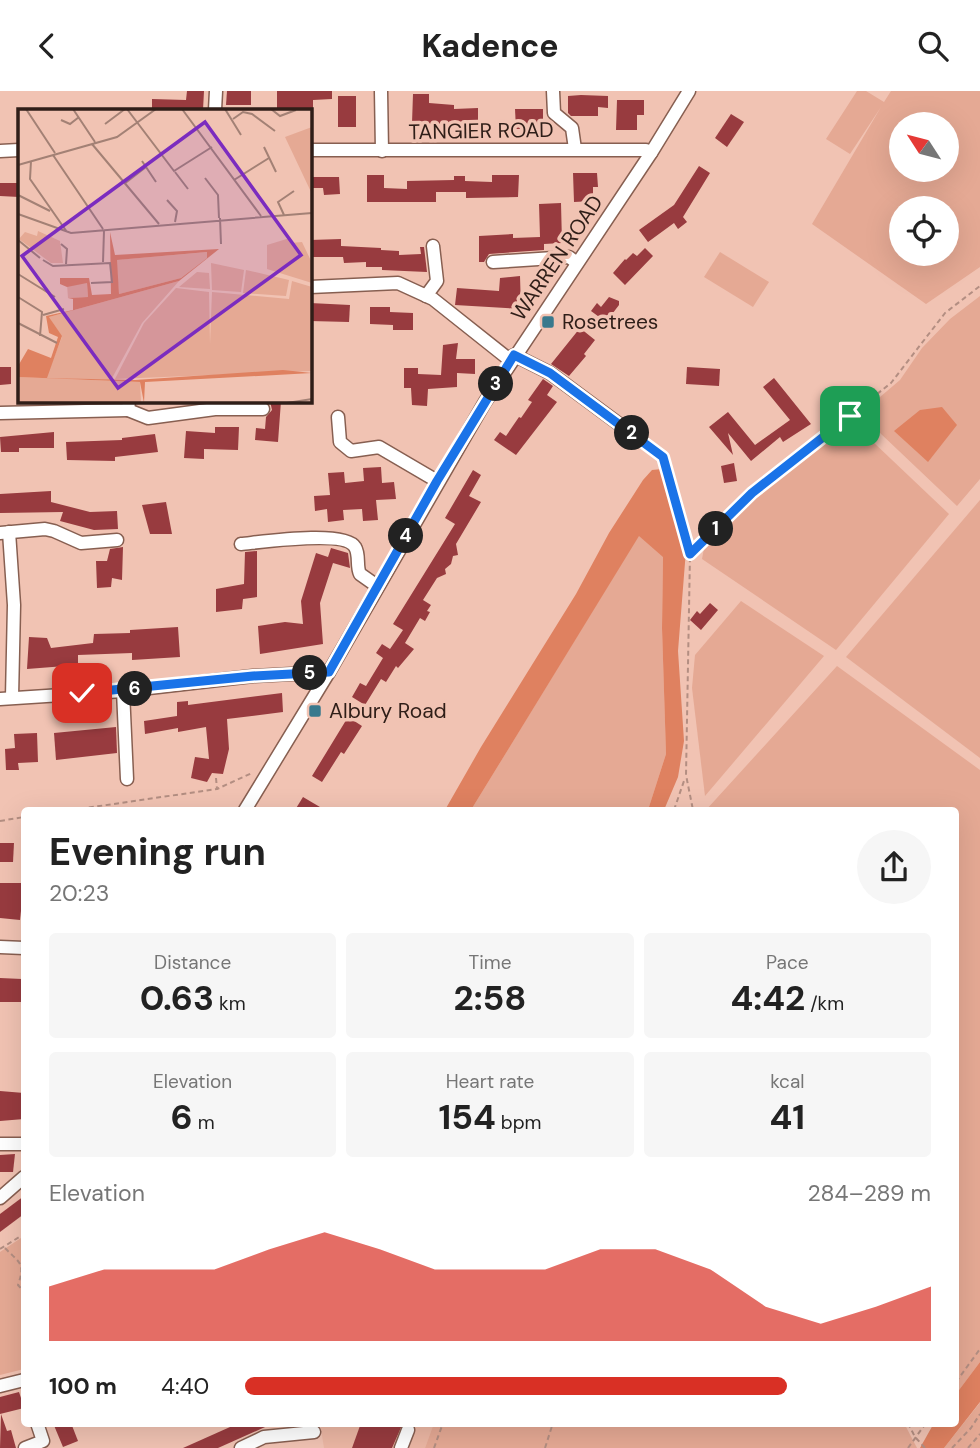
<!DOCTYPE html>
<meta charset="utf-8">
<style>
body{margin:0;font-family:"DM Sans",sans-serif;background:#f6f6f6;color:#222;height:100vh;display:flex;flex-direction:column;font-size:26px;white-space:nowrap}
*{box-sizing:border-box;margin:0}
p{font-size:23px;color:#767676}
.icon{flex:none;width:38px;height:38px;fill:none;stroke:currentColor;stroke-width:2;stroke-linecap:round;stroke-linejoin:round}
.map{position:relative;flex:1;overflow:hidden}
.drawer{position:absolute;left:21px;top:716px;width:938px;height:620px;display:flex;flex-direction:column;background:#fff;border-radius:7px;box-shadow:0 7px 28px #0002}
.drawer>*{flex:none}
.needle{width:46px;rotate:306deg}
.buttons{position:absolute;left:889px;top:21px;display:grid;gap:14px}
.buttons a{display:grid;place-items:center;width:70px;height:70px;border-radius:50%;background:#fff;box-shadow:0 7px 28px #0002;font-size:35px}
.pin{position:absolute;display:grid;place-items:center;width:60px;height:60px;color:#fff;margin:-30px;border-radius:14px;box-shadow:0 4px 10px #0006}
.km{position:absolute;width:35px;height:35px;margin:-18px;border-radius:50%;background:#222;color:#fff;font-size:19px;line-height:35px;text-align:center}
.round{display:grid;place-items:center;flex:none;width:74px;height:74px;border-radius:37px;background:#f6f6f6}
.headline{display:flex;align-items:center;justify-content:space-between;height:119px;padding:0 28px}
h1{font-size:38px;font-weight:700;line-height:52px}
.metrics{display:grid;grid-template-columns:repeat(3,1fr);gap:10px;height:119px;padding:7px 28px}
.metrics div{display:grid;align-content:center;border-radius:7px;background:#f6f6f6;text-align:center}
.metrics b{font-size:35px;font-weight:700}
.metrics small{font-size:19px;font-weight:400}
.metrics p{font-size:19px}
.chart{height:196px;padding:14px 28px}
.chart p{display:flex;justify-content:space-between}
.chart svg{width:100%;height:126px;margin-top:7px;fill:#d93025;opacity:.7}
ul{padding:0 28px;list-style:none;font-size:23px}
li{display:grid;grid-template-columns:112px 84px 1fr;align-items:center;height:52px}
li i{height:18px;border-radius:9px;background:#d93025}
header{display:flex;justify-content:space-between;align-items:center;height:91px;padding:0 28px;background:#fff;font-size:32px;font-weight:700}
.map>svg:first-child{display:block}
.built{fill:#ecb7a4}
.green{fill:#e5a994;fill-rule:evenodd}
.forest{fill:#df8160}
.building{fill:#983b3f}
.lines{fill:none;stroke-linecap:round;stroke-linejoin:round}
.minor-casing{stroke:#875f51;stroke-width:15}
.path{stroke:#b38e82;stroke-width:2;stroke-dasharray:5 3.5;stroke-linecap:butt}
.minor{stroke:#fff;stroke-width:12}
.route-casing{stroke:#fff;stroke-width:14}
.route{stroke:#1a73e8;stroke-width:9}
.poi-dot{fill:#39798d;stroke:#f1c3b3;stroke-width:2.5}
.labels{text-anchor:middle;stroke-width:7;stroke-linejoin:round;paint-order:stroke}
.street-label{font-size:21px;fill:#2f1e18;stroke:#f1c3b3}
.poi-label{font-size:21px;fill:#2f1e18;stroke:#f1c3b3;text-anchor:start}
.inset-road{fill:none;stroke:#a38175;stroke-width:2}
.view{fill:#7b2cbf;fill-opacity:0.15;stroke:#7b2cbf;stroke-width:3.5}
.inset-edge{fill:none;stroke:#2f1e18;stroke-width:3.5}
</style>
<header><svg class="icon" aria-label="back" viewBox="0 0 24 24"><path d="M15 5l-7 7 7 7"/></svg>Kadence<svg class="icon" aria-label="search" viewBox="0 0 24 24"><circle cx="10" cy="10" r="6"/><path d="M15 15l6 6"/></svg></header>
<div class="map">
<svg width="980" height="1357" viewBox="0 0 980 1357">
<rect width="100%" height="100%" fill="#f1c3b3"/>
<!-- built -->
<polygon class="built" points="320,1332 434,1332 425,1357 324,1357"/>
<!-- green -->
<g class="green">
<path d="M857,0H866L884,11L891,0H980V176L926,213L812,133L881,16L850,63L826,48ZM901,33H947V79H901ZM901,117H947V163H901Z"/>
<polygon points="720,161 769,191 753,216 704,186"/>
<polygon points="980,205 980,388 957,415 860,323 900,289 922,257 950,228"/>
<polygon points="852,331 949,423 836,559 702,468 705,452 767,397"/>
<polygon points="980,409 980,667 846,566"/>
<polygon points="639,444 663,465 662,537 666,663 648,719 471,719"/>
<polygon points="741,510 824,565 705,705 692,597 695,564"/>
<polygon points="837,575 980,679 980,1271 956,1303 956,719 706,719"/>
<polygon points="24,1145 24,1278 0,1284 0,1161"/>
<polygon points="980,1311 980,1357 944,1357 979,1313"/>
<polygon points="434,1332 904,1332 917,1357 425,1357"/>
</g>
<!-- forest -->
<g class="forest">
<polygon points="942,316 957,334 928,371 894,340 920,319"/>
<polygon points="662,378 685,445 686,459 678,560 684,650 678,686 664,719 648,719 666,663 662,537 663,466 639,445 471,719 445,719 481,656 576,503 609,442 643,389 652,379"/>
<polygon points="980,1271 980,1311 944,1357 920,1357 934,1332 956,1332 956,1303"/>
</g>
<!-- building -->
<g class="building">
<polygon points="187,0 204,0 203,19 152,19 152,8 186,9"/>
<polygon points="227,0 251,0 251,14 226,14"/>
<polygon points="277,0 332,0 332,8 313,9 313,17 277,17"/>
<polygon points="413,3 429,3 429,12 454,14 454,18 478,17 478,34 412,32"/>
<polygon points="581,4 608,5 608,17 598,16 598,25 571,25 568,22 568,5"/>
<rect x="338" y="5" width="18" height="31"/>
<polygon points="617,9 644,9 644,24 637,24 637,39 616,39"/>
<polygon points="515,18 543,18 543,38 516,38"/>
<polygon points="731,23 744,31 727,56 715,47"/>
<polygon points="699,75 710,82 683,126 687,131 678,138 674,132 648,151 639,139 674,114"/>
<polygon points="573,82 597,82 598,96 593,96 593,110 574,111"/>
<polygon points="367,84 384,84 384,97 407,98 407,90 454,89 454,85 465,85 465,90 492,91 492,84 519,84 518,106 466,107 466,101 436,101 436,111 367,111"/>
<polygon points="310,86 339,86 340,103 324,104 323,97 310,97"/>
<polygon points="0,92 19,92 19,106 0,105"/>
<polygon points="561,112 562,152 544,153 544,159 489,163 484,171 479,171 479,145 513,143 513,147 540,146 539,113"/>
<polygon points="341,148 341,155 381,157 381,159 399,160 399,164 421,163 420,156 424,156 427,181 382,179 382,176 366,176 366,171 344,172 343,166 310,166 310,149"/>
<polygon points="645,157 653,165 625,194 613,182 625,168 626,169 633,162 637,165"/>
<polygon points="520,185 521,218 455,214 457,197 499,200 500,187"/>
<polygon points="609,206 619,210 619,214 606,231 591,220 597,212 601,216"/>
<polygon points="310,212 350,214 349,231 310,230"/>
<polygon points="370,216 390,216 390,221 413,222 413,239 393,239 393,234 370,233"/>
<polygon points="580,237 595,249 584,263 586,265 569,285 551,273"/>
<polygon points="458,252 456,268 475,268 475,283 457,282 457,296 428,298 427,315 412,314 411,297 404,297 404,277 418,277 418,283 441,284 443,254"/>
<polygon points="0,276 11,276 11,293 0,294"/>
<polygon points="687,276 720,278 719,295 686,293"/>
<polygon points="774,287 811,333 783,351 780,346 751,370 728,342 733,364 709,336 728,321 755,354 790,329 763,296"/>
<polygon points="543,288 553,295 547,304 557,311 516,364 494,349 500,341 506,345 519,326 521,327 532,311 528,309"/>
<polygon points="270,310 281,310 278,351 255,349 256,337 265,338 266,326 272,319"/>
<polygon points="215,336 239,336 238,359 204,358 204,368 184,367 186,340 215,342"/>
<polygon points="54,341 54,357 19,357 19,361 1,361 0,346"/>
<polygon points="155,343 158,361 115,366 115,370 67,369 66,351 122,349 122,347"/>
<polygon points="734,372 737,390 724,392 721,375"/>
<polygon points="381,376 382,392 394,391 396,408 376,409 378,429 363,430 362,418 343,419 344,429 328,431 327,418 315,420 314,405 330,404 328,382 344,381 345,392 364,390 363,377"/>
<polygon points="473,379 481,384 469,405 481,411 456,453 458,464 453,465 451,473 445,478 446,483 437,487 423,509 431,514 427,520 430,521 425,530 420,527 405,552 414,558 398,577 396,575 386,591 381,588 365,614 352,606 360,592 366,595 383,567 376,562 382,553 390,558 403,539 393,533 455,433 445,427"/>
<polygon points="51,400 51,411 90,421 117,420 118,438 94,439 60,430 63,421 0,422 0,403"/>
<polygon points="166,411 172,443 150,443 142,414"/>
<polygon points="123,456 122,489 112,487 111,496 97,497 96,470 107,470 110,458"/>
<polygon points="331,457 348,462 350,477 333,472 320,512 323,553 260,563 258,535 285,531 303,533 301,510 316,462 328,466"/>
<polygon points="257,460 257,506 243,508 242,518 216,521 216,498 244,493 245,461"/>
<polygon points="710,512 718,519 701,539 690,529 697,520 700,523"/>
<polygon points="178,536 180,566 132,569 132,562 78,564 78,574 27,578 29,546 47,547 51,557 93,552 94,543 130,542 130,539"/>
<polygon points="282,602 283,621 227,628 229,658 223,683 212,682 207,691 191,687 195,666 209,668 206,636 178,641 178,637 145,643 144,630 177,625 177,611 188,610 188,614"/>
<polygon points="348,626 362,635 344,663 341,661 322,691 312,685"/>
<polygon points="116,636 117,662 56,669 54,642"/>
<polygon points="37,642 38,671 18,672 19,679 6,679 5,658 15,657 14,643"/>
<polygon points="303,706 325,719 295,719"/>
<polygon points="0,752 14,752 13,771 0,771"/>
<polygon points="0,792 24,792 20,829 0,827"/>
<polygon points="0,887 22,888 21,911 0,911"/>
<polygon points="0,1000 24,1002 24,1028 0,1030"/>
<polygon points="15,1063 13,1081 0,1081 0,1064"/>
<polygon points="24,1105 24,1123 0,1141 0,1123"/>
<polygon points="19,1301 21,1307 24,1306 24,1317 0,1323 0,1306"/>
<polygon points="1,1323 7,1340 11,1339 16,1357 0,1357"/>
<polygon points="53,1332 71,1332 78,1350 63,1356"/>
<polygon points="239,1332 274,1332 218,1357 183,1357"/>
<polygon points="361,1332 403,1332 392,1357 352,1357"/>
</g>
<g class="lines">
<defs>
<g id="minor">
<polyline points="381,0 382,60"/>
<polyline points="553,0 554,22 572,37 575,58"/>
<polyline points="215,19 216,0"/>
<polyline points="310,59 646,59 651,62"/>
<polyline points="0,60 19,59"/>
<polyline points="493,171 569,166 577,172"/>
<polyline points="310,196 398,192 433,208 511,270"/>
<polyline points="426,205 437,190 433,155"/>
<polyline points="514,264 550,282 642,350"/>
<polyline points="128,319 148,327 215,318 263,318"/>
<polyline points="0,322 128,319 129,310"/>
<polyline points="338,326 340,351 351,360 379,356 437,390"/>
<polyline points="9,441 14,514 12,606"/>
<polyline points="0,442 45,438 54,440 81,452 117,449"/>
<path d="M241,453C262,451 345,439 355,456C360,464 356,475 360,483L377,495"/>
<polyline points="123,600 127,688"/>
<polyline points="0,608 123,600 253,585 329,581"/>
<polyline points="245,719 329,581 485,311 651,62 689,0"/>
<polyline points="0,856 24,857"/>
<polyline points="0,1053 24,1053"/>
<polyline points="0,1107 24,1086"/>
<polyline points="0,1295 24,1289"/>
<polyline points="25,1357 43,1350 37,1332"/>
<polyline points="241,1357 264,1346 314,1341"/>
<polyline points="401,1357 408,1339"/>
</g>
</defs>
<!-- minor casing -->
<use href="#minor" class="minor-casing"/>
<!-- path -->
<g class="path">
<polyline points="651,357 663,366 690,463 686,684 693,719"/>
<polyline points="690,463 752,402 891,292 945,222 980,195"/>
<polyline points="216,687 217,698 252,682"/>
<polyline points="72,719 217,698"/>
<polyline points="674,719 685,687"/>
<polyline points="0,730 24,726"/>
<path d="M5,1157C19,1172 26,1171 18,1194L24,1201"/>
<polyline points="0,1158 24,1143"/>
<polyline points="956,1291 980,1258"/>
<polyline points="908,1332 915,1346 925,1357"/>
<polyline points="434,1357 443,1332"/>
<polyline points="545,1357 553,1332"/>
<polyline points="908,1357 926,1332"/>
<polyline points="952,1357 971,1337 980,1323"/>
<polyline points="968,1357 980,1343"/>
</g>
<!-- minor -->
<use href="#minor" class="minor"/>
</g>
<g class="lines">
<defs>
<polyline id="route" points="82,602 253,585 329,581 437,390 514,264 550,282 663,366 690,463 752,402 850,325"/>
</defs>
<!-- route casing -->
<use href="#route" class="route-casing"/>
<!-- route -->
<use href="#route" class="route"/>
</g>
<!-- markers -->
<g class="poi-dot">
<rect x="541" y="224" width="14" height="14" rx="3.5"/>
<rect x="308" y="613" width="14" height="14" rx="3.5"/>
</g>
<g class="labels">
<!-- street labels -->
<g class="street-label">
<text transform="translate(481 40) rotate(-1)" y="7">TANGIER ROAD</text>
<text transform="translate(557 167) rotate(-56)" y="7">WARREN ROAD</text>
</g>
<!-- poi labels -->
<g class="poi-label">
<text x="562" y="238">Rosetrees</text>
<text x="329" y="627">Albury Road</text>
</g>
</g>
<!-- overview -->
<g transform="translate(18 18)">
<rect width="294" height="294" fill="#f1c3b3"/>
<path d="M294,18V85L267,28ZM20,122L42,132L45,154H33L1,130L7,123L19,127ZM272,129L273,134L284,133L294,154V174L249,160V136ZM190,143L189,149L163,169L101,185L98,151ZM193,154L226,161L223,183L194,181ZM228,161L271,171L268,187L225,184ZM179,163L191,164L192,180L161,178ZM161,172L124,214L93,271L28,269L44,228L31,208ZM274,172L294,178V262L97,270L126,214L158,179L191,183L192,235L194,183L271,190ZM69,174L70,188L50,189L49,175ZM0,268L122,273L123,294H0Z" fill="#e5a994"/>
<path d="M92,123L97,146L201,140L161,172L31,208L44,227L29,269L117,271L265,261L294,264L127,273L126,294L122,273L0,268V257L10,240L33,249L40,228L31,224L28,207L55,201V190L50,189L70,188L69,174L49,178L42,175V169H71L74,186L93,185ZM189,143V149L163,169L101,185L99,151Z" fill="#df8160" fill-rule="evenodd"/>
<path class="inset-road" d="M8,0L37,44M55,0L77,33M109,0L156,62L194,38M164,0L243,107M207,0L223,26M253,0L262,7L278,1M215,10L225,3L234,5L257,22M43,11L52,15L61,8M87,15L107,0M74,35L141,115M246,38L258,63M35,46L85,120M13,52L12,70L49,123M124,52L138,73M0,56L99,28L138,0M157,63L170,80M187,69L200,86L201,109M216,71L251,49M106,75L128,58M0,86L32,102M149,91L159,102L157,113M0,105L53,124L294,104M266,106L260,93L276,82M202,109L203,135M0,131L22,149M43,135L49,140L48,155M25,151L35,157L92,154L94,173L73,174M85,153L86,122M0,165L37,188M0,188L24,203L22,227M25,206L46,200M0,214L39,234M269,294L294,290"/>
<path class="view" d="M187,13L283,146L100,279L4,147Z"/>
<rect width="294" height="294" class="inset-edge"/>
</g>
</svg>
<div class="buttons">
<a><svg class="needle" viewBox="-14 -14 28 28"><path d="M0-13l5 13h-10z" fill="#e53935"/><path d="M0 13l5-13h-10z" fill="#767676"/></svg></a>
<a><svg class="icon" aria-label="locate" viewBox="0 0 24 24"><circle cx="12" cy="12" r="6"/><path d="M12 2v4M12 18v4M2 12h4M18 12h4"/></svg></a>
</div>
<div class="pin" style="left:850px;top:325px;background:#1e9e55"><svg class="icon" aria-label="arrive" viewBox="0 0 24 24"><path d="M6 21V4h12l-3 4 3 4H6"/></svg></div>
<div class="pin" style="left:82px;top:602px;background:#d93025"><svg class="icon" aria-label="check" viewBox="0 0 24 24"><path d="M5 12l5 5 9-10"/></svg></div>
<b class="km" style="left:716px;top:438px">1</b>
<b class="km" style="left:632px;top:342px">2</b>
<b class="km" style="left:496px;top:293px">3</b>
<b class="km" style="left:406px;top:445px">4</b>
<b class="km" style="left:310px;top:582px">5</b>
<b class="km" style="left:135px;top:598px">6</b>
<section class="drawer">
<div class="headline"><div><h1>Evening run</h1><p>20:23</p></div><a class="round"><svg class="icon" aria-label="share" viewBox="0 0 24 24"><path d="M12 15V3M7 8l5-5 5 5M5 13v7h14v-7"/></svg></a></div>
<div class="metrics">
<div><p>Distance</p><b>0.63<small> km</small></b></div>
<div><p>Time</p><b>2:58</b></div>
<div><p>Pace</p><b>4:42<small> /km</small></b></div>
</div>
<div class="metrics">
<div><p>Elevation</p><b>6<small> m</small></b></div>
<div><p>Heart rate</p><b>154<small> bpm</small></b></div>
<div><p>kcal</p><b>41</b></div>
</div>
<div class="chart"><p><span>Elevation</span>284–289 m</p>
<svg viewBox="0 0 160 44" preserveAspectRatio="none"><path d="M0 44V25L10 19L20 19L30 19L40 12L50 6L60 12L70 19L80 19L90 19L100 12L110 12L120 19L130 32L140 38L150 32L160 25V44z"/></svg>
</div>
<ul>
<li><b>100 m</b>4:40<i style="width:79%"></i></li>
</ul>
</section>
</div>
